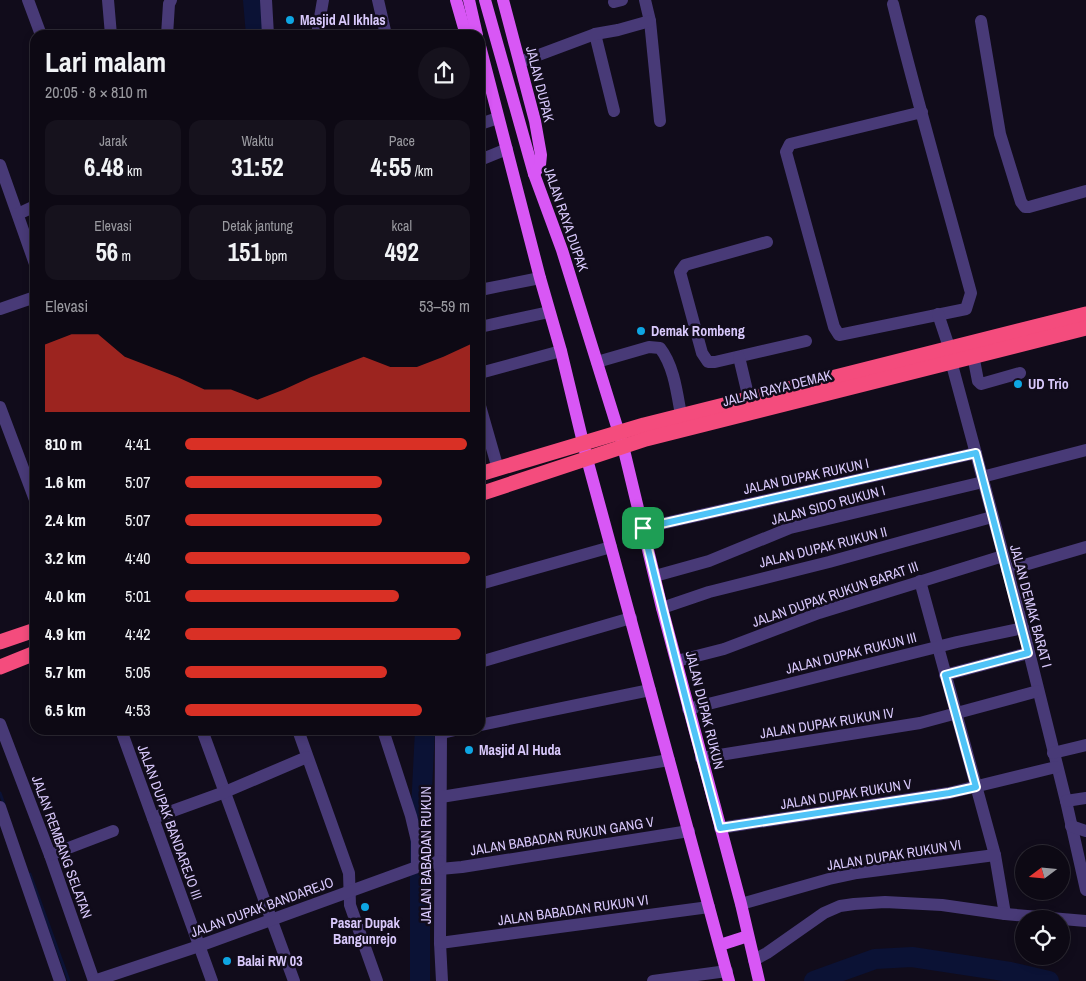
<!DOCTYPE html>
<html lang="id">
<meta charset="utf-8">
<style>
body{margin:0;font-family:"Archivo Narrow",sans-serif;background:#16121d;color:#f1f3f6;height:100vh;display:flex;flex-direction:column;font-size:19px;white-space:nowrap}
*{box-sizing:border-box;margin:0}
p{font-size:16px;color:#9a9aa0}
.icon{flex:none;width:28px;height:28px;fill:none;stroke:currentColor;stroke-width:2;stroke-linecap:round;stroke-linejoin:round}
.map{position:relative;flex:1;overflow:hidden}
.panel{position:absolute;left:30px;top:30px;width:455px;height:705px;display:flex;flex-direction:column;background:#0d0914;border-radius:15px;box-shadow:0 2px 8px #0003,0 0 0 1px #2d2a34}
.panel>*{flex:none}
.needle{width:32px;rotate:254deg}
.controls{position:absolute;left:1015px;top:845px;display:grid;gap:10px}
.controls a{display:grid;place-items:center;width:55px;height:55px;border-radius:50%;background:#0d0914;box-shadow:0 2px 8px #0003,0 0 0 1px #2d2a34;font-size:25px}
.pin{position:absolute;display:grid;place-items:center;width:42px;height:42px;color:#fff;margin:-21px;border-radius:10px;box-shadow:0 2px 8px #0006}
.round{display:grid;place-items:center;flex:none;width:52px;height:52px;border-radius:26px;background:#16121d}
.headline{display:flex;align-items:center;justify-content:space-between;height:85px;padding:0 15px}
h1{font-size:28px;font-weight:700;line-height:38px}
.metrics{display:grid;grid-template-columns:repeat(3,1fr);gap:8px;height:85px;padding:5px 15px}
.metrics div{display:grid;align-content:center;border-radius:12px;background:#16121d;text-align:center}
.metrics b{font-size:25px;font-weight:700}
.metrics small{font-size:14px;font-weight:400}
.metrics p{font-size:14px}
.chart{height:140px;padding:10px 15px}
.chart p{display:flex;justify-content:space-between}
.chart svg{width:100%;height:90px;margin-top:5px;fill:#d93025;opacity:.7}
ul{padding:0 15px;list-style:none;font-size:16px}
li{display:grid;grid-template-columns:80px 60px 1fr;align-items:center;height:38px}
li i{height:12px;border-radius:6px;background:#d93025}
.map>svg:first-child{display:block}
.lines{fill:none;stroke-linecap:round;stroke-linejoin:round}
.stream{stroke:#0b1235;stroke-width:3}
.river{stroke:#0b1235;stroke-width:20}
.minor{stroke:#483a77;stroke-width:12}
.major{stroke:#d857f5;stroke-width:12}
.highway{stroke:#f44c7d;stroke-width:15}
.route-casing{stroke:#fff;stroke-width:10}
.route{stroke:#4fc3f7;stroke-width:6}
.poi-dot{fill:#0ea6e3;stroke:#110c1b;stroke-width:2}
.labels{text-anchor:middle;stroke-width:5;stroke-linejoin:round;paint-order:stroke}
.poi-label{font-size:14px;font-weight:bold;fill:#d9c9fc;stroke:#110c1b;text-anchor:start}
.street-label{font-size:14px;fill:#d9c9fc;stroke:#110c1b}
</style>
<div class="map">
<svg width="1086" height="981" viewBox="0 0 1086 981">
<rect width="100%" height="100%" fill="#110c1b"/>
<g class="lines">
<!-- stream -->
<g class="stream">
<polyline points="0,793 4,804"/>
<polyline points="30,874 69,981"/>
</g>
<!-- river -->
<g class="river">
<polyline points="253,0 256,35"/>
<polyline points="420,981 420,829 425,730"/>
<polyline points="814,981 875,959 912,957 1010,972 1049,981"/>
</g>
<!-- minor -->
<g class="minor">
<polyline points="28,0 41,35"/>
<polyline points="108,0 111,35"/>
<polyline points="266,0 268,35"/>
<polyline points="378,0 386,35"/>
<polyline points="645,0 650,21 660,121"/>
<polyline points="614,2 622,0"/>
<path d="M893,4C917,101 945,197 971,293L966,309L839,335L834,327L786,152L790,144L922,112"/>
<polyline points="981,21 1000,134 1021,202 1025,207 1029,207 1086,191"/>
<polyline points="595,34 614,111"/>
<polyline points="167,35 169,4 171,0"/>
<polyline points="317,35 323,0"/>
<polyline points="520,62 595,34 618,30 650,21"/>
<polyline points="480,124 498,118"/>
<polyline points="480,160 507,149"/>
<polyline points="0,165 35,264"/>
<polyline points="18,214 35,206"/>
<polyline points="767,242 685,265 680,272 702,353 708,362 715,362 806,341"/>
<polyline points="480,290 540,278"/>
<polyline points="0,309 35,297"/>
<polyline points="938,314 949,347"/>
<polyline points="480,327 549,312"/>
<polyline points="973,355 978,381 981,384 1020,373"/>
<polyline points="739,357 749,399"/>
<polyline points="951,361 1023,628 1066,801 1086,890"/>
<path d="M597,362L649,347L660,348C674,366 677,393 681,415"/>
<polyline points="480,373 561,351"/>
<polyline points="480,406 498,469"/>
<polyline points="0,407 35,500"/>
<polyline points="982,477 1086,450"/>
<polyline points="643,528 976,453"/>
<polyline points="1007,570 1086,547"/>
<polyline points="655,576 709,561 790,528 983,482"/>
<polyline points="920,581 995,855 1005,914"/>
<polyline points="480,584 611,547"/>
<polyline points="662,608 709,592 829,562 992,517"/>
<polyline points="677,661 724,649 819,613 1003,556"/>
<polyline points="480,662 631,618"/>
<polyline points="945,675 1028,653"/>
<polyline points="688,709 957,642 1023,628"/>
<polyline points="0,724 50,855 94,981"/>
<polyline points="480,725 650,690"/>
<polyline points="121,730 212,981"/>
<polyline points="202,730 294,981"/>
<polyline points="298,730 349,873 350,905 377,981"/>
<polyline points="383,730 411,816 417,841 417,867"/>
<polyline points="441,730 440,943 442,981"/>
<polyline points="442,733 455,730"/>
<polyline points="1053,753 1086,745"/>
<polyline points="701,758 920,723 1038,691"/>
<polyline points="441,797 669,760"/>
<polyline points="1066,801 1086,798"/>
<polyline points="0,807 60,981"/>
<polyline points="153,818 225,792 307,757"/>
<polyline points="1071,826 1086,831"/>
<polyline points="720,828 949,793 1056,767"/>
<polyline points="50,855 113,831"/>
<polyline points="440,869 462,867 689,831"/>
<polyline points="741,904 829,879 857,873 995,855"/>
<polyline points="440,943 709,907"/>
<polyline points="754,960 767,953 824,913 840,906 854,904 885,902 942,905 1005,914 1086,921"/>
<polyline points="94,981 199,946 417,867 440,861"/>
<polyline points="653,981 727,971"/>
</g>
<!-- major -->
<g class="major">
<polyline points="456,0 466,35"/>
<polyline points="469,0 477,35"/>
<polyline points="485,0 534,174 562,250 623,446 662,608 741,904 759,981"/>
<polyline points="503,0 535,121 541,155 540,165 534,174"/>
<polyline points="480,46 540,278 561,351 587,459 729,981"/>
<polyline points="720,945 748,936"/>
</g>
<!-- highway -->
<g class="highway">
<polyline points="480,474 644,425 1086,314"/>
<polyline points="480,494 646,439 1086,328"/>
<polyline points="0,642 35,630"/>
<polyline points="0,667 35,653"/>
</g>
</g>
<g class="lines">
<defs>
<path id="route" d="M976,453L1028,653L945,675L976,787L949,793L720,828C693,728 667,628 643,528Z"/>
</defs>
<!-- route casing -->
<use href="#route" class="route-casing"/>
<!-- route -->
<use href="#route" class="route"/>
</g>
<!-- markers -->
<g class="poi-dot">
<circle cx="290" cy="20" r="5"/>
<circle cx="641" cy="331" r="5"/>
<circle cx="1018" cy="384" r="5"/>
<circle cx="469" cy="750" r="5"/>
<circle cx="365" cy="907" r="5"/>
<circle cx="227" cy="961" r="5"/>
</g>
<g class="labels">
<!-- poi labels -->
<g class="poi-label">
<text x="300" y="25">Masjid Al Ikhlas</text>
<text x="651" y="336">Demak Rombeng</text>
<text x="1028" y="389">UD Trio</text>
<text x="479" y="755">Masjid Al Huda</text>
<text x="365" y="928" text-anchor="middle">Pasar Dupak<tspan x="365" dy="16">Bangunrejo</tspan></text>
<text x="237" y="966">Balai RW 03</text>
</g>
<!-- street labels -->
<g class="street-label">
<text transform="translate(540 84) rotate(76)" y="5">JALAN DUPAK</text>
<text transform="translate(566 219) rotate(71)" y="5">JALAN RAYA DUPAK</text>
<text transform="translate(777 388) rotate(-14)" y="5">JALAN RAYA DEMAK</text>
<text transform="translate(806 476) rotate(-12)" y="5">JALAN DUPAK RUKUN I</text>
<text transform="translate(828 505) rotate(-15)" y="5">JALAN SIDO RUKUN I</text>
<text transform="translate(823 547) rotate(-14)" y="5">JALAN DUPAK RUKUN II</text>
<text transform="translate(835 594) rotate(-19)" y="5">JALAN DUPAK RUKUN BARAT III</text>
<text transform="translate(1031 606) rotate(75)" y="5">JALAN DEMAK BARAT I</text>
<text transform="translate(851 653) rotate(-14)" y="5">JALAN DUPAK RUKUN III</text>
<text transform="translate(705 710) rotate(76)" y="5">JALAN DUPAK RUKUN</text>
<text transform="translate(827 723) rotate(-9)" y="5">JALAN DUPAK RUKUN IV</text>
<text transform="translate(846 794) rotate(-9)" y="5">JALAN DUPAK RUKUN V</text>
<text transform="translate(170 822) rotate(70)" y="5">JALAN DUPAK BANDAREJO III</text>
<text transform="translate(562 836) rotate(-9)" y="5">JALAN BABADAN RUKUN GANG V</text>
<text transform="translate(62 847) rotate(70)" y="5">JALAN REMBANG SELATAN</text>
<text transform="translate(426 855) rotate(-90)" y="5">JALAN BABADAN RUKUN</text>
<text transform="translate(894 855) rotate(-9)" y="5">JALAN DUPAK RUKUN VI</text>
<text transform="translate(262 907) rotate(-20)" y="5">JALAN DUPAK BANDAREJO</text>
<text transform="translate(573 910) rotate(-8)" y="5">JALAN BABADAN RUKUN VI</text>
</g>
</g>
</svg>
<div class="controls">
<a><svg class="needle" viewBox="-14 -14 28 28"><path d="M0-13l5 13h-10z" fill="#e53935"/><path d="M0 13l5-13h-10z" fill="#9a9aa0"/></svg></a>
<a><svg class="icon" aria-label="locate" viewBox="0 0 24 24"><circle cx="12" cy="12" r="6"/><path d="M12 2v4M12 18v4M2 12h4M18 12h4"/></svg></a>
</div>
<div class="pin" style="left:643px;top:528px;background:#1e9e55"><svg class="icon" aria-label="arrive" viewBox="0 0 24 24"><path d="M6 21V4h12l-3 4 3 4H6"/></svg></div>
<section class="panel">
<div class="headline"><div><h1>Lari malam</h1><p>20:05 · 8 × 810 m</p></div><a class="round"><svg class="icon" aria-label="share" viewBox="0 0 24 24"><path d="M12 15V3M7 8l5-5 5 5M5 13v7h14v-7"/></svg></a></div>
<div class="metrics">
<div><p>Jarak</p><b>6.48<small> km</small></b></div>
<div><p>Waktu</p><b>31:52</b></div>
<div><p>Pace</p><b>4:55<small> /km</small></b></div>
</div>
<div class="metrics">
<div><p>Elevasi</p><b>56<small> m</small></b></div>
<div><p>Detak jantung</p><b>151<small> bpm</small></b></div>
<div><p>kcal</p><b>492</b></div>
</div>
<div class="chart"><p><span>Elevasi</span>53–59 m</p>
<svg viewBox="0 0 160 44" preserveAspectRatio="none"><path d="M0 44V11L10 6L20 6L30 17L40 22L50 27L60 33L70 33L80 38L90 33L100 27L110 22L120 17L130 22L140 22L150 17L160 11V44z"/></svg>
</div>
<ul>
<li><b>810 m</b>4:41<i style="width:99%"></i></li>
<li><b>1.6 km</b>5:07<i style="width:69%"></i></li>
<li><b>2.4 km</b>5:07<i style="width:69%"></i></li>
<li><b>3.2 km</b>4:40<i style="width:100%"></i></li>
<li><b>4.0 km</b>5:01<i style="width:75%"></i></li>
<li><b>4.9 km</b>4:42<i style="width:97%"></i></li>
<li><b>5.7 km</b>5:05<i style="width:71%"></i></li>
<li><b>6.5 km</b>4:53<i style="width:83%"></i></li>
</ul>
</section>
</div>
